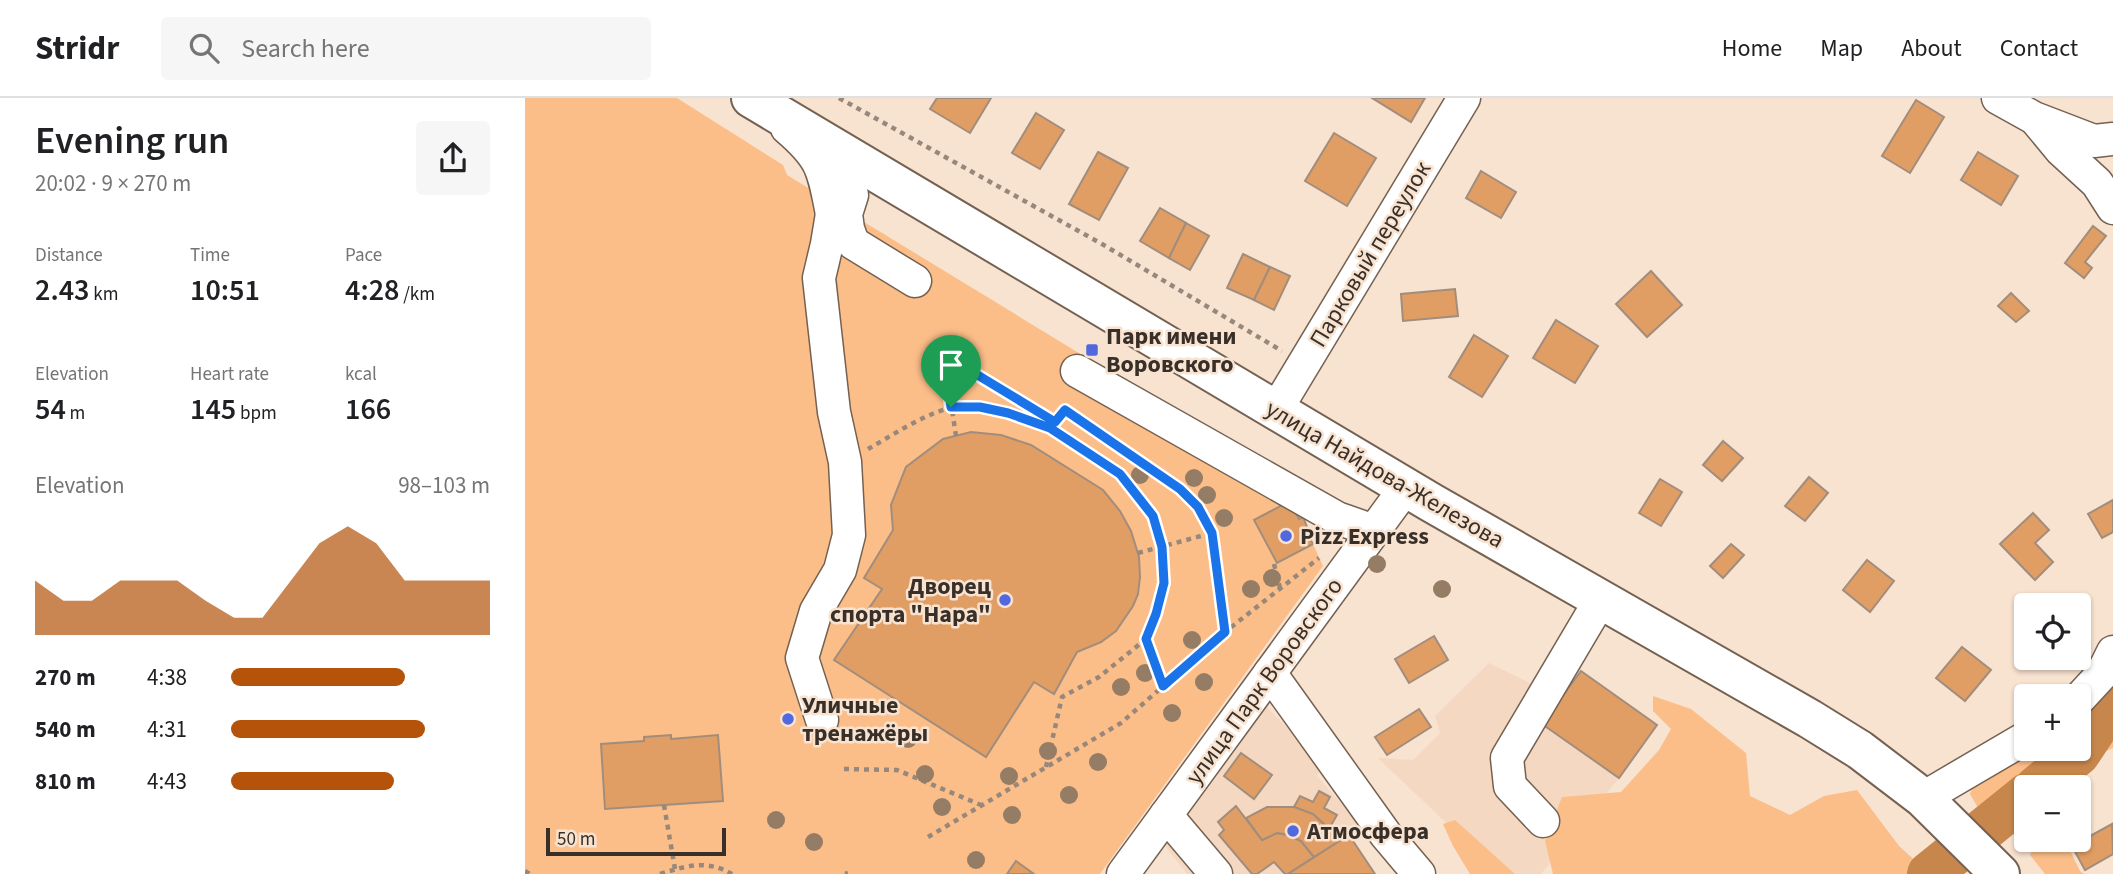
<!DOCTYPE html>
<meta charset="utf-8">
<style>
body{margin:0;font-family:"Source Sans 3",sans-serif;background:#f6f6f6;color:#202124;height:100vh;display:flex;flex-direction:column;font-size:26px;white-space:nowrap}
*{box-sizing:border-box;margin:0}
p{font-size:23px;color:#757577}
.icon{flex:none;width:38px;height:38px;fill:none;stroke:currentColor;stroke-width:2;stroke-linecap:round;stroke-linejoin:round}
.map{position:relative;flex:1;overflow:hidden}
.side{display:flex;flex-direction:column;background:#fff;width:525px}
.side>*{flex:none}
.tools{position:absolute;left:1489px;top:495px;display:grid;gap:14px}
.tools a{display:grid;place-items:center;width:77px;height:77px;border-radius:7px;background:#fff;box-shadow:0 2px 5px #0004;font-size:35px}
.scale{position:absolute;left:21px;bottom:18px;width:180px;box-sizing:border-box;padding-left:7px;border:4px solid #382f28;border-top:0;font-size:19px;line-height:24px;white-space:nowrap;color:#382f28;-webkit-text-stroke:5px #f8e2d0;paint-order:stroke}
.pin{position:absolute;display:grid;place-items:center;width:60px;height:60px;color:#fff;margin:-72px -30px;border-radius:50% 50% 50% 0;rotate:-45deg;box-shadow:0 0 7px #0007}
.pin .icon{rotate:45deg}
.round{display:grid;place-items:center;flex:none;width:74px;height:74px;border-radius:7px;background:#f6f6f6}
.headline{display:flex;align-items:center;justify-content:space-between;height:119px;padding:0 35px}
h1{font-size:38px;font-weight:600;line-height:52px}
.figures{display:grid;grid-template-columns:repeat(3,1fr);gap:10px;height:119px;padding:7px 35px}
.figures div{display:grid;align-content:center}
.figures b{font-size:30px;font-weight:600}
.figures small{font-size:19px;font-weight:400}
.figures p{font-size:19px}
.chart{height:196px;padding:14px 35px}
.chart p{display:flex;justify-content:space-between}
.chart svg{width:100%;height:126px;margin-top:7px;fill:#b45309;opacity:.7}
ul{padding:0 35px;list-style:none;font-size:23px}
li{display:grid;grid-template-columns:112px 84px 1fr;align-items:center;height:52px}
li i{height:18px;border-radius:9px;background:#b45309}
header{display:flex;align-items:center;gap:42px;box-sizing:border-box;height:98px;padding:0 35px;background:#fff;border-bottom:2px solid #e0e0e0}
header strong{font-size:33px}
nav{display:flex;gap:38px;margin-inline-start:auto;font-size:24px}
.search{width:490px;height:63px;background:#f6f6f6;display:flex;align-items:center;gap:18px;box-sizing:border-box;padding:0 24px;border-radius:7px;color:#757577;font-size:26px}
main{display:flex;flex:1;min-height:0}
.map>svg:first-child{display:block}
.built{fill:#f5d8c1}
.green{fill:#fcbe89}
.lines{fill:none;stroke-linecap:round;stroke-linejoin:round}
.stream{stroke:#9c6c40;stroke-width:7}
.river{stroke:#c7864b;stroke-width:44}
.building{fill:#e19e64;stroke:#a28d7d;stroke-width:2}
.minor-casing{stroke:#746151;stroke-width:35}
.major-casing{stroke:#746151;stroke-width:42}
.path{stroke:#98887c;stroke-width:4.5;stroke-dasharray:5 5;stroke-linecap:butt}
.minor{stroke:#fff;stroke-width:32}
.major{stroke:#fff;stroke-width:38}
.tree{fill:#947c65}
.route-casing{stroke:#fff;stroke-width:14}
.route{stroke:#1a73e8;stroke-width:9}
.poi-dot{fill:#5268de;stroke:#f8e2d0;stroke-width:2.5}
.labels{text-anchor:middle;stroke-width:5;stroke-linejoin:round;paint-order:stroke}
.street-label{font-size:24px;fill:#382f28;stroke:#f8e2d0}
.poi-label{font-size:24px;font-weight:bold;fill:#382f28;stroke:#f8e2d0;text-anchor:start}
</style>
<header>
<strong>Stridr</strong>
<div class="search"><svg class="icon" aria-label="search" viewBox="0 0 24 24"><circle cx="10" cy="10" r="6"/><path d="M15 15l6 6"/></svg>Search here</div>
<nav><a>Home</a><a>Map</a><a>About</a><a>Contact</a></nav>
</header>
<main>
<section class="side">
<div class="headline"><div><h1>Evening run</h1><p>20:02 · 9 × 270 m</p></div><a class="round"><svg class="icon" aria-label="share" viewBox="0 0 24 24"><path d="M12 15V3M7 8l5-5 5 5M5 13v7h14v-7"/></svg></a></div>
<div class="figures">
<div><p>Distance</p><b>2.43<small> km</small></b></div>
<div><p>Time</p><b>10:51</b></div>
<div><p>Pace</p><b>4:28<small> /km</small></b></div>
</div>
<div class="figures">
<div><p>Elevation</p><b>54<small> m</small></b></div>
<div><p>Heart rate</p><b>145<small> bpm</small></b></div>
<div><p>kcal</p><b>166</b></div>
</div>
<div class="chart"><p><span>Elevation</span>98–103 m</p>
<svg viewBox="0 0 160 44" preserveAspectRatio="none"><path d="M0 44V25L10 32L20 32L30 25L40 25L50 25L60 32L70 38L80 38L90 25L100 12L110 6L120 12L130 25L140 25L150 25L160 25V44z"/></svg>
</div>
<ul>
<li><b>270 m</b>4:38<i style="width:67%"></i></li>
<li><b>540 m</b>4:31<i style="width:75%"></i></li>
<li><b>810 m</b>4:43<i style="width:63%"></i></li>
</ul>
</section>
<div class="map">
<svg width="1588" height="776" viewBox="0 0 1588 776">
<rect width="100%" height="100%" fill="#f8e2d0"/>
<!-- built -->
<g class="built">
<polygon points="964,565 1035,600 1056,573 1132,627 1094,680 1016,776 975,776 853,660 888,662 915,635 910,618"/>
<polygon points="738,605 798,667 792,678 835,727 824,737 850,776 662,776 640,748 664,715 658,707"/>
</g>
<!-- green -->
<g class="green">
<polygon points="0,0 152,0 258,67 262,77 772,388 765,403 729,422 788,446 798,468 575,776 0,776"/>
<polygon points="1588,570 1588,650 1572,657 1557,679 1546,689 1502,690 1501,728 1484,731 1457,717 1445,696 1447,691 1480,671 1501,650 1554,651 1554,604"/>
<polygon points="1128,598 1166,611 1221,655 1225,698 1265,717 1299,698 1332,692 1374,748 1405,776 1028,776 1020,743 1037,699 1096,694 1134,652 1146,631 1128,613"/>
<polygon points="930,722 990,776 945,776 928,748 918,726"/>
<polygon points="1511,742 1540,742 1555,773 1559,776 1520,776 1505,757"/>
</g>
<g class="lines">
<!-- stream -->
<polyline class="stream" points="1408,773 1417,776"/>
<!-- river -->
<g class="river">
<polyline points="1511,690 1553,656 1588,603"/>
<polyline points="1404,776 1502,697"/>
</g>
</g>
<!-- building -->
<g class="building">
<polygon points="412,0 466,0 445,35 405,11"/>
<polygon points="847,0 900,0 886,24"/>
<polygon points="1391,2 1419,19 1385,75 1357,58"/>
<polygon points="511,15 539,32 515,71 487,55"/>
<polygon points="809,35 851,60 822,108 780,83"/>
<polygon points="573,54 603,70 574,122 544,106"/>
<polygon points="1453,54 1493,78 1476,107 1436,82"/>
<polygon points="956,73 991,94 976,120 941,100"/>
<polygon points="635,110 661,125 644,160 615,143"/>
<polygon points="661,125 684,138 665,172 644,160"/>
<polygon points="1568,128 1581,138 1560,164 1567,170 1559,180 1540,165"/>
<polygon points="718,156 745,169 729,202 702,190"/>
<polygon points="745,169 765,178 749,212 729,202"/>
<polygon points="1126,173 1157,207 1122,239 1091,206"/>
<polygon points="930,191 933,218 878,223 876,196"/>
<polygon points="1486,195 1504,213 1491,224 1473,208"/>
<polygon points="1031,222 1073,248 1050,285 1008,260"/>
<polygon points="949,237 983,258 957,299 924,279"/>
<polygon points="446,334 476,337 506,347 578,392 595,413 606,433 614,459 615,479 613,496 608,508 591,533 576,544 552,554 529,596 509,584 461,659 309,562 357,491 339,480 368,432 366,407 381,369 418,341"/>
<polygon points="1198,343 1218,360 1197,383 1178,367"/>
<polygon points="1284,379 1303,395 1280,423 1260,408"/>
<polygon points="1135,381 1157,394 1136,428 1114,415"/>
<polygon points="1588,402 1588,434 1577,440 1563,416"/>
<polygon points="765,403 774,421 778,419 782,429 779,430 788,446 752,465 729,422"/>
<polygon points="1508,415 1524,432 1510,445 1528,464 1510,482 1475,446"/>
<polygon points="1206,446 1219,457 1198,480 1185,468"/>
<polygon points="1342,462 1369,483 1345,514 1318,492"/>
<polygon points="909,538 923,562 884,585 870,561"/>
<polygon points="1437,549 1466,572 1440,603 1411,580"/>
<polygon points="1056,573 1132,627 1094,680 1017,626"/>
<polygon points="894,611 906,629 862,657 850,639"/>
<polygon points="146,637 146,641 193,637 198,703 80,711 76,646 119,643 119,639"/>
<polygon points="716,655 747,677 729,701 699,678"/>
<polygon points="794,693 805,699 799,710 812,717 804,731 788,716 769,709 775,698 788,704"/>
<polygon points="711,708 737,742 752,735 764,737 776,743 789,759 763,776 760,776 749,764 732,776 727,776 694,737 699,732 693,724"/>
<polygon points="742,709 769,709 788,716 804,731 813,744 789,759 776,743 764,737 752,735 737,742 721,720"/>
<polygon points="1587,726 1588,756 1560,772 1547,748"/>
<polygon points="824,737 850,776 763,776 813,744"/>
<polygon points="491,763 509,776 482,776"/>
</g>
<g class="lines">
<defs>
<g id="minor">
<polyline points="1473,0 1509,20 1569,43 1588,41"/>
<polyline points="1512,23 1536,52 1572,85 1588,110"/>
<path d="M262,30C298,61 298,71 307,116"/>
<polyline points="327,97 321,116 323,131 328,145 390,183"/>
<polyline points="552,273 812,420 849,433"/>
<polyline points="751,312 939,0"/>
<polyline points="745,575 861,737 894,776"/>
<polyline points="1554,601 1577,576 1588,554"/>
<polyline points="297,622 277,560 291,513 315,472 324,437 320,364 309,314 294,180 302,146 307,116 314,93 325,79 336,75 347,74 361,80"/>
<polyline points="1398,700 1502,639"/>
<polyline points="641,717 691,776"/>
<polyline points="1018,723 985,688 982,660 1076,501"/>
<polyline points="598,776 881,389"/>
</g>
<polyline id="major" points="226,0 907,405 1285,621 1335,652 1398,700 1475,776"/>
</defs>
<!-- minor casing -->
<use href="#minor" class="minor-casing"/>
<!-- major casing -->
<use href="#major" class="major-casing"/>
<!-- path -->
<g class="path">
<polyline points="314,0 577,146 757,253"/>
<polyline points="431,338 422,278 431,264 530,324"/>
<path d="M343,351C368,337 397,317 425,310C458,301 495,320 525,330L540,312L655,391L673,409L687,435L700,533"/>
<polyline points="613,455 687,435"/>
<polyline points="749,466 755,490"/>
<polyline points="621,541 638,588"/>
<polyline points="521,669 537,599 574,579 621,541 630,516 639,485 637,449 628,418 595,376 525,330"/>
<polyline points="319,671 372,672 456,707"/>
<polyline points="139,707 150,771"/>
<polyline points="403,739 596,625 700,534 794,460"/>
<polyline points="0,773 5,776"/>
<path d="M135,776C161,768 181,761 207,776"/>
<polyline points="320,776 323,775"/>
</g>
<!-- minor -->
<use href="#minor" class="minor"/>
<!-- major -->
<use href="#major" class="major"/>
</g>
<!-- trees -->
<g class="tree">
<circle cx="615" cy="377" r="9"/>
<circle cx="669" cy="380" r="9"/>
<circle cx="682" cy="397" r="9"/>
<circle cx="699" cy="420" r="9"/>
<circle cx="852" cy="466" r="9"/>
<circle cx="747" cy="480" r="9"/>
<circle cx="726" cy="491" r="9"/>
<circle cx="917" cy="491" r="9"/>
<circle cx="667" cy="542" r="9"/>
<circle cx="620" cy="575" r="9"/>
<circle cx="679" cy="584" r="9"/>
<circle cx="596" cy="589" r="9"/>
<circle cx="647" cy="615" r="9"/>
<circle cx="383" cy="641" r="9"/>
<circle cx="523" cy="653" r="9"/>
<circle cx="573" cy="664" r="9"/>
<circle cx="400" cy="676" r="9"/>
<circle cx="484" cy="678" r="9"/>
<circle cx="544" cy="697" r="9"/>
<circle cx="417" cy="709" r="9"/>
<circle cx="487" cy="717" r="9"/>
<circle cx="251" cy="722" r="9"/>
<circle cx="289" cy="744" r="9"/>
<circle cx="451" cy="762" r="9"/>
</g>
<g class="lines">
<defs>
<polygon id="route" points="431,264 530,324 540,312 655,391 673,409 687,435 700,534 638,588 621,541 631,516 639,485 637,449 628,418 595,376 525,330 483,315 455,309 426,309 422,278"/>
</defs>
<!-- route casing -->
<use href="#route" class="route-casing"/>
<!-- route -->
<use href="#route" class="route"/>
</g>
<!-- markers -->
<g class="poi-dot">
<rect x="560" y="245" width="14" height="14" rx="3.5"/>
<circle cx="761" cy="438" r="7"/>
<circle cx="480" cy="502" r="7"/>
<circle cx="263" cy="621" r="7"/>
<circle cx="768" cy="733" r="7"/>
</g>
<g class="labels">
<!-- street labels -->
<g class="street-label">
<text transform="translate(845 156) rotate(-59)" y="8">Парковый переулок</text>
<text transform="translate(860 376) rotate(30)" y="8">улица Найдова-Железова</text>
<text transform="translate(739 583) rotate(-54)" y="8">улица Парк Воровского</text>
</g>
<!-- poi labels -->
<g class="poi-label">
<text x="581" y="246">Парк имени<tspan x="581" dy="28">Воровского</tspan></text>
<text x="775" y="446">Pizz Express</text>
<text x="466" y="496" text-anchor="end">Дворец<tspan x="466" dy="28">спорта "Нара"</tspan></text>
<text x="277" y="615">Уличные<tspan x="277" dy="28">тренажёры</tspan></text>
<text x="782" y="741">Атмосфера</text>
</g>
</g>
</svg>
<div class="tools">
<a><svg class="icon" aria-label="locate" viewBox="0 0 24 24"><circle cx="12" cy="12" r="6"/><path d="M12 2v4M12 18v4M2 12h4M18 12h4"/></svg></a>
<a>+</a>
<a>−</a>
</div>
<div class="scale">50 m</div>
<div class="pin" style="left:426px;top:309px;background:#1e9e55"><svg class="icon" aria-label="arrive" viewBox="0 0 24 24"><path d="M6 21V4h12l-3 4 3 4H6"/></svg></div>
</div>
</main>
